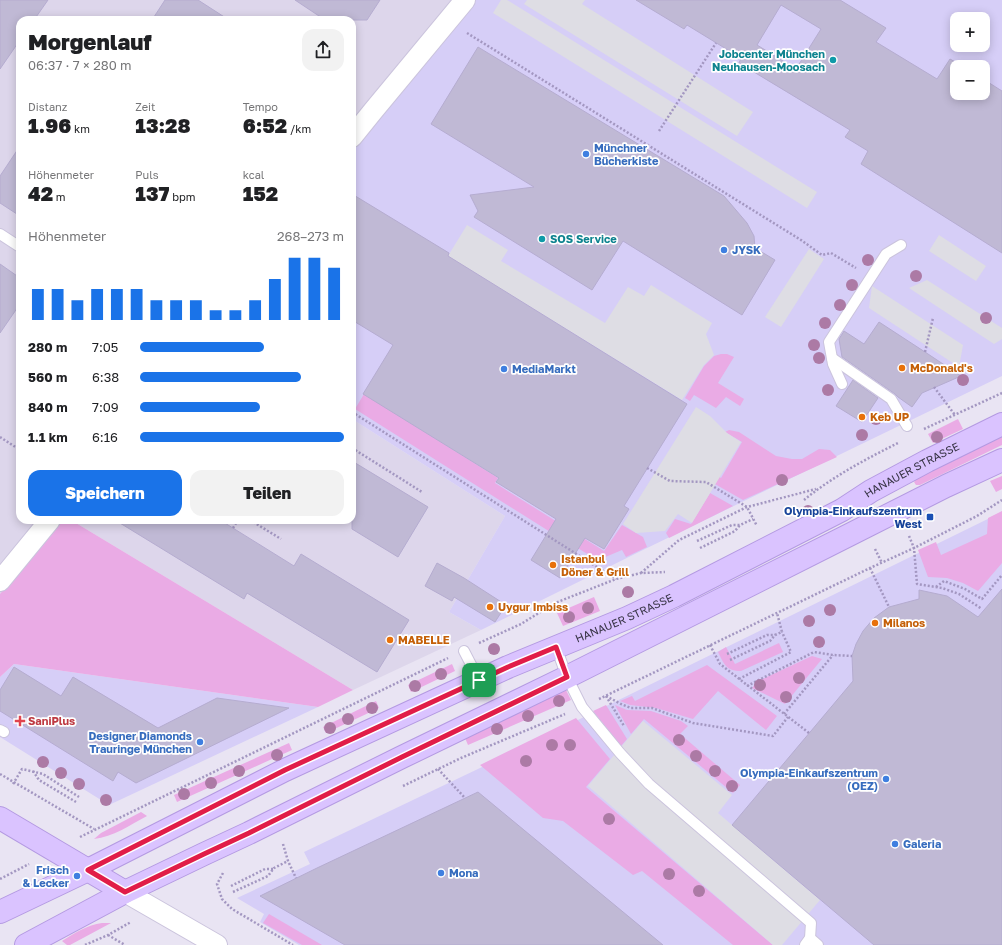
<!DOCTYPE html>
<html lang="de">
<meta charset="utf-8">
<style>
body{margin:0;font-family:"Golos Text",sans-serif;background:#f2f2f2;color:#202124;height:100vh;display:flex;flex-direction:column;font-size:15px;white-space:nowrap}
*{box-sizing:border-box;margin:0}
p{font-size:13px;color:#757577}
.icon{flex:none;width:22px;height:22px;fill:none;stroke:currentColor;stroke-width:2;stroke-linecap:round;stroke-linejoin:round}
.map{position:relative;flex:1;overflow:hidden}
.panel{position:absolute;left:16px;top:16px;width:340px;height:508px;display:flex;flex-direction:column;background:#fff;border-radius:12px;box-shadow:0 2px 10px #0003}
.panel>*{flex:none}
.buttons{position:absolute;left:950px;top:12px;display:grid;gap:8px}
.buttons a{display:grid;place-items:center;width:40px;height:40px;border-radius:8px;background:#fff;box-shadow:0 2px 10px #0003;font-size:20px}
.pin{position:absolute;display:grid;place-items:center;width:34px;height:34px;color:#fff;margin:-17px;border-radius:8px;box-shadow:0 2px 6px #0006}
.round{display:grid;place-items:center;flex:none;width:42px;height:42px;border-radius:12px;background:#f2f2f2}
.summary{display:flex;align-items:center;justify-content:space-between;height:68px;padding:0 12px}
h1{font-size:22px;font-weight:800;line-height:30px}
.stats{display:grid;grid-template-columns:repeat(3,1fr);gap:6px;height:68px;padding:4px 12px}
.stats div{display:grid;align-content:center}
.stats b{font-size:20px;font-weight:800}
.stats small{font-size:11px;font-weight:400}
.stats p{font-size:11px}
.chart{height:112px;padding:8px 12px}
.chart p{display:flex;justify-content:space-between}
.chart svg{width:100%;height:72px;margin-top:4px;stroke:#1a73e8;stroke-width:6}
.cta{display:flex;gap:8px;margin-top:auto;padding:8px 12px}
.cta a{flex:1;height:46px;border-radius:12px;background:#1a73e8;color:#fff;font-size:16px;font-weight:800;line-height:46px;text-align:center}
.cta a+a{background:#f2f2f2;color:#202124}
ul{padding:0 12px;list-style:none;font-size:13px}
li{display:grid;grid-template-columns:64px 48px 1fr;align-items:center;height:30px}
li i{height:10px;border-radius:5px;background:#1a73e8}
.map>svg:first-child{display:block}
.residential{fill:#ddd6eb}
.commercial{fill:#d6cef7;fill-rule:evenodd}
.green{fill:#eaabe5}
.parking{fill:#dedde4}
.building{fill:#c0b9d5;stroke:#b5acd0;fill-rule:evenodd}
.lines{fill:none;stroke-linecap:round;stroke-linejoin:round}
.lane-casing{stroke:#cbc4dd;stroke-width:12}
.street-casing{stroke:#cbc4dd;stroke-width:22}
.secondary-casing{stroke:#b49ae2;stroke-width:24}
.path{stroke:#a397c1;stroke-width:2.5;stroke-dasharray:2 2;stroke-linecap:butt}
.lane{stroke:#fff;stroke-width:10}
.street{stroke:#fff;stroke-width:20}
.secondary{stroke:#dac3ff;stroke-width:22}
.tree{fill:#ac7aa5}
.route-casing{stroke:#fff;stroke-width:8}
.route{stroke:#e11d48;stroke-width:5}
.culture-dot{fill:#0f9aa8;stroke:#fff;stroke-width:1.5}
.shop-dot{fill:#3f7fe0;stroke:#fff;stroke-width:1.5}
.food-dot{fill:#e8710a;stroke:#fff;stroke-width:1.5}
.transit-dot{fill:#1a4fb4;stroke:#fff;stroke-width:1.5}
.health-dot{fill:#e0444e;stroke:#fff;stroke-width:1.5}
.labels{text-anchor:middle;stroke-width:3.5;stroke-linejoin:round;paint-order:stroke}
.culture-label{font-size:11px;font-weight:bold;fill:#0d838f;stroke:#fff;text-anchor:end}
.shop-label{font-size:11px;font-weight:bold;fill:#366cbe;stroke:#fff;text-anchor:start}
.food-label{font-size:11px;font-weight:bold;fill:#c56008;stroke:#fff;text-anchor:start}
.street-label{font-size:11px;fill:#383446;stroke:#fff}
.transit-label{font-size:11px;font-weight:bold;fill:#164399;stroke:#fff;text-anchor:end}
.health-label{font-size:11px;font-weight:bold;fill:#be3a42;stroke:#fff;text-anchor:start}
</style>
<div class="map">
<svg width="1002" height="945" viewBox="0 0 1002 945">
<rect width="100%" height="100%" fill="#e9e4f3"/>
<!-- residential -->
<g class="residential">
<polygon points="0,0 465,0 352,145 352,20 20,20 20,520 61,520 0,594"/>
<polygon points="352,419 505,516 449,612 481,630 353,690 71,520 352,520"/>
</g>
<!-- commercial -->
<g class="commercial">
<path d="M465,0H1002V376L645,549L481,630L449,612L505,516L352,419V145ZM957,19H983V45H957ZM957,67H983V93H957Z"/>
<polygon points="1002,512 1002,945 299,945 260,922 264,914 237,898 310,864 304,852 480,768"/>
<polygon points="14,664 318,707 109,805 0,737 0,677"/>
</g>
<!-- green -->
<g class="green">
<polygon points="721,354 727,354 734,357 718,383 744,399 740,406 726,397 716,408 694,395 690,401 685,398 704,366 714,356"/>
<polygon points="364,394 498,478 495,483 562,525 555,535 355,409"/>
<polygon points="958,419 963,429 933,443 928,434"/>
<polygon points="729,430 739,432 776,456 792,459 802,459 819,449 830,450 837,457 743,500 699,475 705,468 721,478 742,442 725,432"/>
<polygon points="1002,437 1002,445 920,485 916,485 914,482 918,477"/>
<polygon points="1002,476 1002,489 996,492 990,481"/>
<polygon points="710,493 733,506 669,538 666,533 675,519 691,524"/>
<polygon points="1002,511 1002,563 978,591 963,583 947,578 928,577 918,550 936,542 941,555 987,534 988,518"/>
<polygon points="61,520 71,520 353,690 318,707 14,664 0,677 0,594"/>
<polygon points="622,525 643,537 647,547 626,557 622,550 603,558 607,566 563,539 569,529 604,551"/>
<polygon points="594,597 600,611 563,626 557,613"/>
<path d="M779,643L783,652L741,671C726,671 724,664 718,652L726,647L735,664Z"/>
<polygon points="812,656 822,659 785,704 752,688 758,681"/>
<polygon points="452,664 455,671 411,692 408,685"/>
<polygon points="707,665 777,716 766,730 718,691 693,719 656,708 630,705 620,701 632,696 635,701"/>
<polygon points="566,690 571,700 468,745 465,738"/>
<polygon points="376,701 379,708 326,733 323,727"/>
<polygon points="606,705 627,739 621,746 593,711"/>
<polygon points="615,705 627,710 651,711 681,721 688,726 680,734 740,785 733,793 644,719 631,734"/>
<polygon points="576,718 610,759 586,787 773,945 733,945 642,871 633,875 563,821 543,818 480,765"/>
<polygon points="289,743 292,750 177,802 174,795"/>
<path d="M141,812L147,816C130,825 113,837 94,839L101,833Z"/>
<polygon points="269,914 322,945 302,945 263,923"/>
<path d="M102,923H111L70,945H67L62,941C75,933 87,925 102,923Z"/>
</g>
<!-- parking -->
<g class="parking">
<polygon points="501,0 507,0 817,192 807,208 493,13"/>
<polygon points="527,0 585,0 582,4 753,112 737,136 524,4"/>
<polygon points="467,225 508,250 501,261 605,323 628,287 644,296 651,285 712,323 706,334 714,355 704,365 682,400 448,256"/>
<polygon points="939,235 986,266 976,281 929,251"/>
<polygon points="809,249 824,259 781,327 765,317"/>
<polygon points="927,280 1002,328 1002,339 994,344 909,288"/>
<polygon points="872,286 963,345 959,367 869,308"/>
<polygon points="696,407 710,416 727,433 741,442 692,523 678,514 665,531 636,533 623,524"/>
<polygon points="643,721 732,795 718,813 820,900 782,945 773,945 588,786"/>
</g>
<!-- building -->
<g class="building">
<polygon points="0,0 48,0 34,20 20,20 20,40 0,69"/>
<polygon points="165,0 198,0 229,20 152,20"/>
<polygon points="295,0 380,0 367,20 325,20"/>
<path d="M636,0H840L886,28L876,42L937,79L950,59L964,67H957V93H983V79L1002,91V253L861,164L868,151L845,137L850,130L739,63L741,58L687,25L684,29ZM781,5L821,29L796,69L757,45Z"/>
<polygon points="478,47 724,196 747,223 754,236 755,248 775,260 742,315 623,241 592,290 474,217 478,211 470,195 534,187 431,124"/>
<polygon points="20,146 20,216 0,203 0,176"/>
<polygon points="352,194 449,253 448,256 687,404 624,506 629,509 604,549 585,538 560,578 531,560 556,519 496,482 499,478 363,394 393,345 352,320"/>
<polygon points="0,264 20,278 20,304 0,333"/>
<polygon points="879,322 925,352 961,376 922,393 912,407 898,397 895,394 842,357 839,339 844,331 864,344"/>
<polygon points="853,380 878,398 862,422 836,406"/>
<polygon points="352,461 428,507 398,557 352,529"/>
<polygon points="115,520 220,520 294,566 301,554 409,620 377,672 247,593 244,599"/>
<polygon points="437,563 464,578 506,605 495,622 454,597 452,601 425,586"/>
<polygon points="1002,589 1002,945 874,945 732,825 853,681 852,656 856,644 863,631 874,618 889,607 919,599 919,590 947,596 978,617"/>
<polygon points="14,667 61,696 73,677 158,728 217,698 289,708 136,783 118,772 113,781 0,711 0,690"/>
<polygon points="478,792 663,945 345,945 260,896 317,868"/>
</g>
<g class="lines">
<defs>
<g id="lane">
<polyline points="0,234 20,247"/>
<polyline points="832,358 891,399 907,426"/>
<polyline points="842,384 833,364 829,342 886,254 901,245"/>
<polyline points="556,647 567,677 582,707 620,753 649,784 811,923 810,938 805,945"/>
<polyline points="464,651 479,680"/>
<polyline points="0,730 4,732"/>
<polyline points="810,938 818,945"/>
</g>
<g id="street">
<polyline points="352,137 373,111 465,0"/>
<polyline points="0,581 50,520"/>
<polyline points="125,892 217,945"/>
</g>
<g id="secondary">
<polyline points="0,818 125,892"/>
<path id="s1" d="M0,912L88,870L285,770L508,667L627,618L674,596L842,510L871,491L927,461L1002,424"/>
<polyline points="26,945 125,892 204,854 249,833 402,757 567,677 853,533 946,486 1002,460"/>
</g>
</defs>
<!-- lane casing -->
<use href="#lane" class="lane-casing"/>
<!-- street casing -->
<use href="#street" class="street-casing"/>
<!-- secondary casing -->
<use href="#secondary" class="secondary-casing"/>
<!-- path -->
<g class="path">
<polyline points="467,33 801,240 822,255 831,253 856,268"/>
<polyline points="659,131 716,43"/>
<polyline points="925,352 933,318"/>
<polyline points="934,387 955,415"/>
<polyline points="352,412 616,579"/>
<polyline points="924,429 1002,393"/>
<polyline points="0,437 20,450"/>
<polyline points="352,448 422,492"/>
<polyline points="647,468 670,481 706,482 747,507 757,526"/>
<path d="M804,500C832,477 866,459 898,443"/>
<polyline points="250,520 281,539"/>
<polyline points="233,528 238,520"/>
<polyline points="909,536 914,548 917,584 942,588 959,594 982,609"/>
<polyline points="697,541 732,525 740,525 753,519"/>
<polyline points="700,548 735,531 740,525"/>
<polyline points="875,549 882,563"/>
<polyline points="870,568 889,607"/>
<polyline points="641,573 679,540 747,507 816,489"/>
<polyline points="936,587 944,581 965,589 982,599 1002,575"/>
<polyline points="479,643 521,624 555,603 616,579 641,573 665,572"/>
<polyline points="710,645 720,664 809,733"/>
<polyline points="727,654 767,635 775,635"/>
<polyline points="730,660 770,641 775,635 782,632 777,613"/>
<polyline points="739,679 791,652 782,632"/>
<polyline points="747,686 814,652 833,655 852,656"/>
<polyline points="606,696 621,704 631,708 652,708 693,723 773,736 788,717"/>
<polyline points="606,696 624,726"/>
<polyline points="599,699 777,613 870,568 914,548 977,516 1002,500"/>
<polyline points="784,714 833,655"/>
<polyline points="438,769 465,798"/>
<polyline points="33,771 39,780 76,802"/>
<polyline points="0,774 94,829"/>
<polyline points="13,784 22,769 43,774 79,797"/>
<polyline points="403,786 461,758 565,714"/>
<polyline points="80,837 448,658"/>
<polyline points="283,844 288,861 296,878"/>
<polyline points="223,873 217,884 222,899 232,909 293,945"/>
<polyline points="0,879 29,864"/>
<polyline points="231,886 265,869 274,869"/>
<polyline points="233,892 268,876 274,868 288,861"/>
<polyline points="108,935 125,945"/>
<polyline points="85,945 108,935 131,922"/>
</g>
<!-- lane -->
<use href="#lane" class="lane"/>
<!-- street -->
<use href="#street" class="street"/>
<!-- secondary -->
<use href="#secondary" class="secondary"/>
</g>
<!-- trees -->
<g class="tree">
<circle cx="868" cy="260" r="6"/>
<circle cx="916" cy="276" r="6"/>
<circle cx="852" cy="285" r="6"/>
<circle cx="840" cy="305" r="6"/>
<circle cx="986" cy="318" r="6"/>
<circle cx="825" cy="323" r="6"/>
<circle cx="814" cy="345" r="6"/>
<circle cx="819" cy="358" r="6"/>
<circle cx="963" cy="380" r="6"/>
<circle cx="828" cy="390" r="6"/>
<circle cx="876" cy="419" r="6"/>
<circle cx="862" cy="435" r="6"/>
<circle cx="937" cy="437" r="6"/>
<circle cx="782" cy="480" r="6"/>
<circle cx="808" cy="511" r="6"/>
<circle cx="628" cy="592" r="6"/>
<circle cx="588" cy="608" r="6"/>
<circle cx="830" cy="610" r="6"/>
<circle cx="569" cy="617" r="6"/>
<circle cx="809" cy="621" r="6"/>
<circle cx="819" cy="642" r="6"/>
<circle cx="494" cy="649" r="6"/>
<circle cx="441" cy="674" r="6"/>
<circle cx="799" cy="678" r="6"/>
<circle cx="760" cy="685" r="6"/>
<circle cx="415" cy="686" r="6"/>
<circle cx="786" cy="697" r="6"/>
<circle cx="559" cy="701" r="6"/>
<circle cx="372" cy="708" r="6"/>
<circle cx="528" cy="716" r="6"/>
<circle cx="348" cy="719" r="6"/>
<circle cx="330" cy="728" r="6"/>
<circle cx="497" cy="729" r="6"/>
<circle cx="679" cy="740" r="6"/>
<circle cx="552" cy="745" r="6"/>
<circle cx="570" cy="745" r="6"/>
<circle cx="277" cy="755" r="6"/>
<circle cx="696" cy="756" r="6"/>
<circle cx="526" cy="761" r="6"/>
<circle cx="43" cy="762" r="6"/>
<circle cx="239" cy="771" r="6"/>
<circle cx="715" cy="771" r="6"/>
<circle cx="61" cy="773" r="6"/>
<circle cx="211" cy="783" r="6"/>
<circle cx="79" cy="784" r="6"/>
<circle cx="732" cy="786" r="6"/>
<circle cx="184" cy="794" r="6"/>
<circle cx="106" cy="800" r="6"/>
<circle cx="609" cy="819" r="6"/>
<circle cx="669" cy="874" r="6"/>
<circle cx="699" cy="891" r="6"/>
</g>
<g class="lines">
<defs>
<polygon id="route" points="556,647 567,677 402,757 249,833 204,854 125,892 88,870 285,770 508,667"/>
</defs>
<!-- route casing -->
<use href="#route" class="route-casing"/>
<!-- route -->
<use href="#route" class="route"/>
</g>
<!-- markers -->
<g class="culture-dot">
<circle cx="833" cy="60" r="4"/>
<circle cx="542" cy="239" r="4"/>
</g>
<g class="shop-dot">
<circle cx="586" cy="154" r="4"/>
<circle cx="724" cy="250" r="4"/>
<circle cx="504" cy="369" r="4"/>
<circle cx="200" cy="742" r="4"/>
<circle cx="886" cy="779" r="4"/>
<circle cx="895" cy="844" r="4"/>
<circle cx="441" cy="873" r="4"/>
<circle cx="77" cy="876" r="4"/>
</g>
<g class="food-dot">
<circle cx="902" cy="368" r="4"/>
<circle cx="862" cy="417" r="4"/>
<circle cx="553" cy="565" r="4"/>
<circle cx="490" cy="607" r="4"/>
<circle cx="875" cy="623" r="4"/>
<circle cx="390" cy="640" r="4"/>
</g>
<rect class="transit-dot" x="926" y="513" width="8" height="8" rx="2"/>
<path class="health-dot" d="M18 715h4v4h4v4h-4v4h-4v-4h-4v-4h4z"/>
<g class="labels">
<!-- culture labels -->
<g class="culture-label">
<text x="825" y="58">Jobcenter München<tspan x="825" dy="13">Neuhausen-Moosach</tspan></text>
<text x="550" y="243" text-anchor="start">SOS Service</text>
</g>
<!-- shop labels -->
<g class="shop-label">
<text x="594" y="152">Münchner<tspan x="594" dy="13">Bücherkiste</tspan></text>
<text x="732" y="254">JYSK</text>
<text x="512" y="373">MediaMarkt</text>
<text x="192" y="740" text-anchor="end">Designer Diamonds<tspan x="192" dy="13">Trauringe München</tspan></text>
<text x="878" y="777" text-anchor="end">Olympia-Einkaufszentrum<tspan x="878" dy="13">(OEZ)</tspan></text>
<text x="903" y="848">Galeria</text>
<text x="69" y="874" text-anchor="end">Frisch<tspan x="69" dy="13">&amp; Lecker</tspan></text>
<text x="449" y="877">Mona</text>
</g>
<!-- food labels -->
<g class="food-label">
<text x="910" y="372">McDonald's</text>
<text x="870" y="421">Keb UP</text>
<text x="561" y="563">Istanbul<tspan x="561" dy="13">Döner &amp; Grill</tspan></text>
<text x="498" y="611">Uygur Imbiss</text>
<text x="883" y="627">Milanos</text>
<text x="398" y="644">MABELLE</text>
</g>
<!-- street labels -->
<g class="street-label">
<text dy="4" stroke="none"><textPath href="#s1" startOffset="1014">HANAUER STRASSE</textPath></text>
<text dy="4" stroke="none"><textPath href="#s1" startOffset="690">HANAUER STRASSE</textPath></text>
</g>
<!-- transit labels -->
<g class="transit-label">
<text x="922" y="515">Olympia-Einkaufszentrum<tspan x="922" dy="13">West</tspan></text>
</g>
<!-- health labels -->
<g class="health-label">
<text x="28" y="725">SaniPlus</text>
</g>
</g>
</svg>
<div class="buttons">
<a>+</a>
<a>−</a>
</div>
<div class="pin" style="left:479px;top:680px;background:#1e9e55"><svg class="icon" aria-label="arrive" viewBox="0 0 24 24"><path d="M6 21V4h12l-3 4 3 4H6"/></svg></div>
<section class="panel">
<div class="summary"><div><h1>Morgenlauf</h1><p>06:37 · 7 × 280 m</p></div><a class="round"><svg class="icon" aria-label="share" viewBox="0 0 24 24"><path d="M12 15V3M7 8l5-5 5 5M5 13v7h14v-7"/></svg></a></div>
<div class="stats">
<div><p>Distanz</p><b>1.96<small> km</small></b></div>
<div><p>Zeit</p><b>13:28</b></div>
<div><p>Tempo</p><b>6:52<small> /km</small></b></div>
</div>
<div class="stats">
<div><p>Höhenmeter</p><b>42<small> m</small></b></div>
<div><p>Puls</p><b>137<small> bpm</small></b></div>
<div><p>kcal</p><b>152</b></div>
</div>
<div class="chart"><p><span>Höhenmeter</span>268–273 m</p>
<svg viewBox="0 0 160 44" preserveAspectRatio="none"><path d="M5 44V25M15 44V25M25 44V32M35 44V25M45 44V25M55 44V25M65 44V32M75 44V32M85 44V32M95 44V38M105 44V38M115 44V32M125 44V19M135 44V6M145 44V6M155 44V12"/></svg>
</div>
<ul>
<li><b>280 m</b>7:05<i style="width:61%"></i></li>
<li><b>560 m</b>6:38<i style="width:79%"></i></li>
<li><b>840 m</b>7:09<i style="width:59%"></i></li>
<li><b>1.1 km</b>6:16<i style="width:100%"></i></li>
</ul>
<div class="cta"><a>Speichern</a><a>Teilen</a></div>
</section>
</div>
